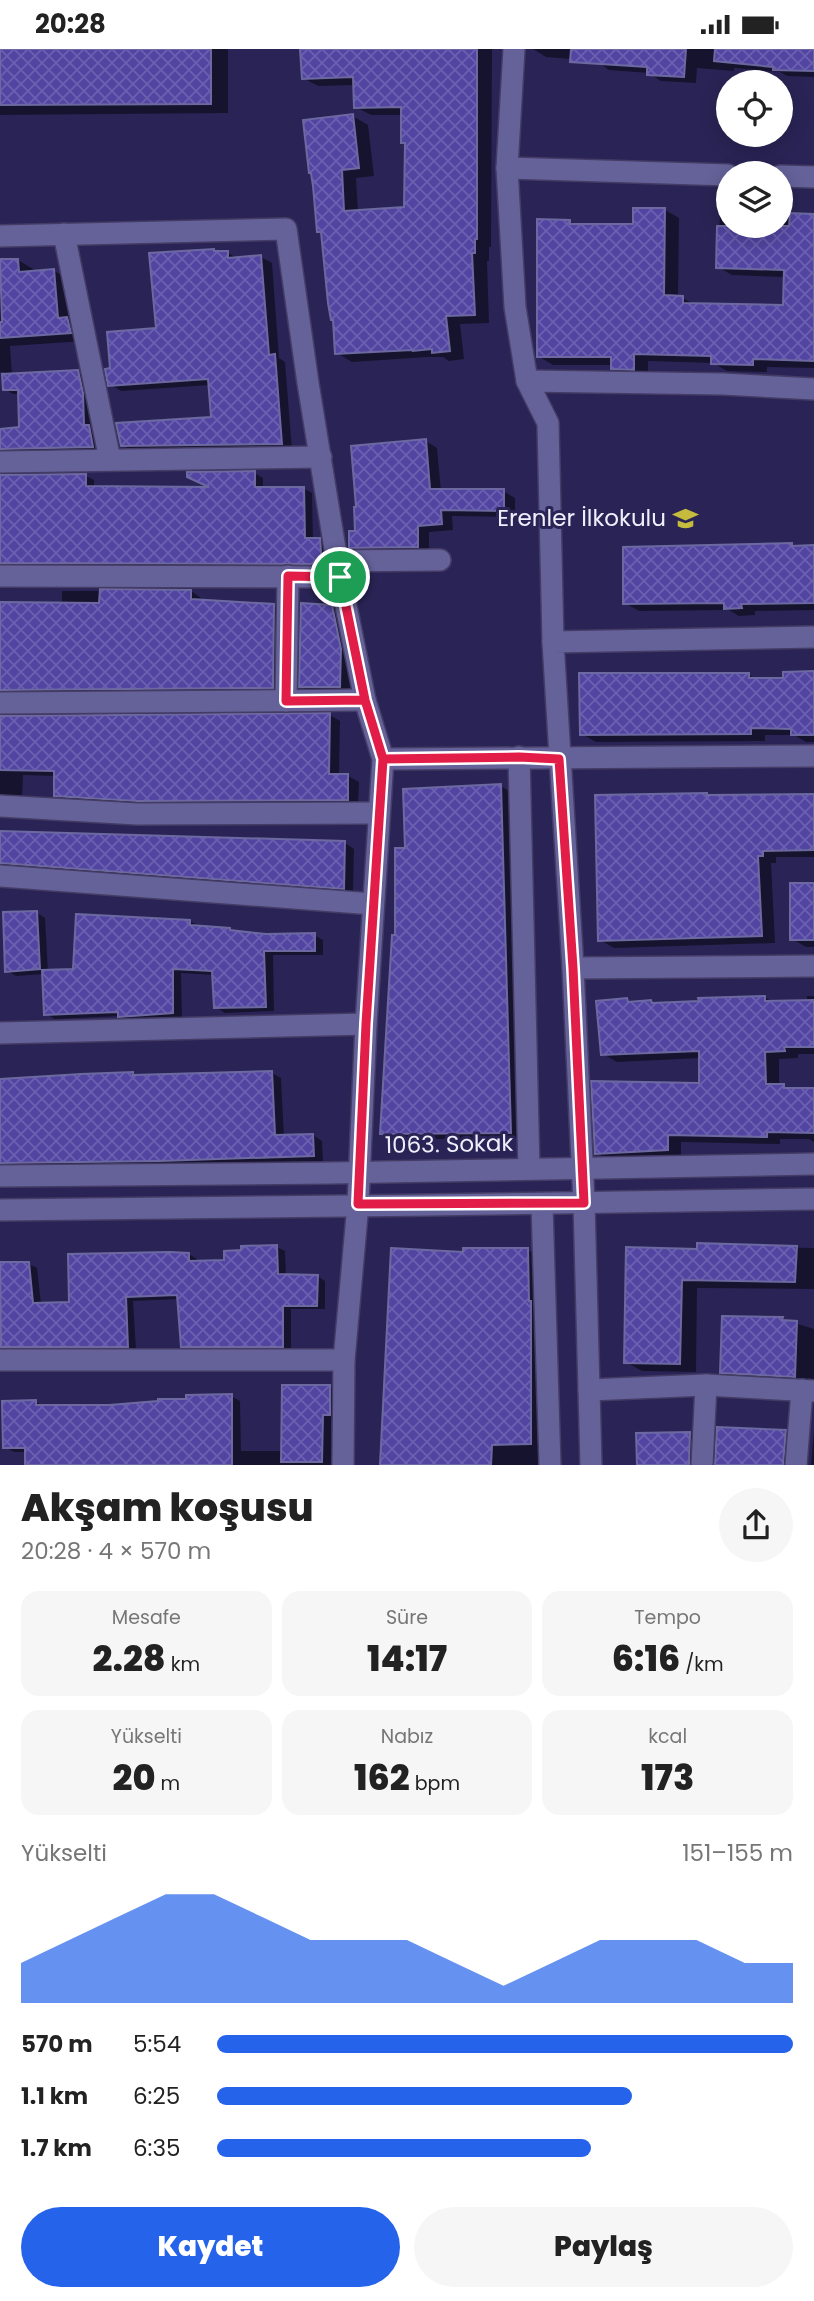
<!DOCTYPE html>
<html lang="tr">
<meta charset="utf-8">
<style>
body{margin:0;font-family:Poppins,sans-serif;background:#f6f6f6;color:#222;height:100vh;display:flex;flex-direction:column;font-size:26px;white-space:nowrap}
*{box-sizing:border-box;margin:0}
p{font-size:23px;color:#767676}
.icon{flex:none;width:38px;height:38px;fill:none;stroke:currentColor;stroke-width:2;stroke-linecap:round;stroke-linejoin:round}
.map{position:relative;height:1416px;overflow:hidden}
.drawer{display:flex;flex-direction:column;background:#fff;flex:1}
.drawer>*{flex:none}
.controls{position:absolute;left:716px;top:21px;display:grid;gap:14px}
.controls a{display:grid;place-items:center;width:77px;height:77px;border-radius:50%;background:#fff;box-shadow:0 4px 18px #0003;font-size:35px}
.pin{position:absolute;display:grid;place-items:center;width:60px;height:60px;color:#fff;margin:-30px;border:4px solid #fff;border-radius:50%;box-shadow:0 2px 7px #0007}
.round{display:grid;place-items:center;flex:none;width:74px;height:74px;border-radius:37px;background:#f6f6f6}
.headline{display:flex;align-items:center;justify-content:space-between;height:119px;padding:0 21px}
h1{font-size:38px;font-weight:800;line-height:52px}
.metrics{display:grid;grid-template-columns:repeat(3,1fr);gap:10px;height:119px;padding:7px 21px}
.metrics div{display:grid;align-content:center;border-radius:18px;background:#f6f6f6;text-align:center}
.metrics b{font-size:35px;font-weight:800}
.metrics small{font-size:19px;font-weight:400}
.metrics p{font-size:19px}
.chart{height:196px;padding:14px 21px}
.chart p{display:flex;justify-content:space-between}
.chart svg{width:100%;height:126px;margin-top:7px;fill:#2563eb;opacity:.7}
.button{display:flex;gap:14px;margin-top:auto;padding:14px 21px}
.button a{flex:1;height:80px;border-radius:42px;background:#2563eb;color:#fff;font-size:28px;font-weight:800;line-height:80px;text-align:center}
.button a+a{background:#f6f6f6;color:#222}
ul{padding:0 21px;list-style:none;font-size:23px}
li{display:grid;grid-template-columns:112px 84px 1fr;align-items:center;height:52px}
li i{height:18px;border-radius:9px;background:#2563eb}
.status{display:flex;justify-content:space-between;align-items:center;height:49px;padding:0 35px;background:#fff;direction:ltr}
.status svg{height:19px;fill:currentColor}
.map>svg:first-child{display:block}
.shadow{fill:#0007}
.building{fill:url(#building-cross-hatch);stroke:#6c69a1;stroke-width:2}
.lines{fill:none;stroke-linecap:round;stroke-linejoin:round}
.minor-casing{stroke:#443c65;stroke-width:24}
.secondary-casing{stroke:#443c65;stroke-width:24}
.minor{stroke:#646299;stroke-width:21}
.secondary{stroke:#646299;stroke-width:21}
.route-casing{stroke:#fff;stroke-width:14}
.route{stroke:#e11d48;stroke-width:9}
.labels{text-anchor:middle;stroke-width:6;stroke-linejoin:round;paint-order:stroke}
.poi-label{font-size:23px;fill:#efeffc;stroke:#2a2456;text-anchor:end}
.street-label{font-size:23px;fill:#efeffc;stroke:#2a2456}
</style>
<div class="status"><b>20:28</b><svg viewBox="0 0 49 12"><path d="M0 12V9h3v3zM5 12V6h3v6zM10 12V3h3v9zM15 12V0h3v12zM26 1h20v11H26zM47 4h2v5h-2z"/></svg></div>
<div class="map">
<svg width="814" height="1416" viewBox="0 0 814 1416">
<defs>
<pattern id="building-cross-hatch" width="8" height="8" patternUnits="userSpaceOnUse" patternTransform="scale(1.75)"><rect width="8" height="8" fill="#5245a2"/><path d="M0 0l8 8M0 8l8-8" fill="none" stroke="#6b60b0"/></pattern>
</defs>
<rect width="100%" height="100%" fill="#2a2456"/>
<!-- shadow -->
<g class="shadow">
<polygon points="0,0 228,0 228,64 0,66"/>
<polygon points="302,0 492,0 491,198 489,198 489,212 487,212 489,274 460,275 464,310 449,312 443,308 427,308 352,313 337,304 323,185 318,182 353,67 368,76 374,127 356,129 358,163 406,159 406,95 403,93 403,66 371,66 356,58 355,36 318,37 303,29"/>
<polygon points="533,0 814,0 814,28 787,27 780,23 734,19 734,22 697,19 696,34 661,32 649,24 609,21 597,12 546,8"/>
<polygon points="665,161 679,169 678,248 683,249 695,256 785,258 785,228 732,226 718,218 720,164 728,165 728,177 780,177 780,167 814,168 814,319 767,318 767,323 727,322 713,314 648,312 648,328 627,327 612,319 612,316 553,316 538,307 569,172 577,177 634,176"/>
<polygon points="214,201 227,203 238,210 261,208 272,214 279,309 285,313 292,401 133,402 122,396 213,370 210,336 121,342 110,335 112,321 158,280"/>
<polygon points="18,211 33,220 33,223 54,222 69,230 85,292 10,297 12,326 78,323 86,328 91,349 92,379 98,382 101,402 0,408 0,380 21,379 19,345 13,345 5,340 4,323 0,323 0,212"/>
<polygon points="426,392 437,399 441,442 503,442 515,449 515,468 452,467 453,481 429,483 429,504 362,504 350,498 357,484"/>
<polygon points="254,424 263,429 263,440 303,439 312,444 313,491 319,491 328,496 330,519 0,522 0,428 86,427 94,431 94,439 214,440"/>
<polygon points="792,495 797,498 814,498 814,561 755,562 755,566 739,567 729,561 639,562 625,554"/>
<polygon points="62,542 191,542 201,549 201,552 274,557 285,563 283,644 0,652 0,555 62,555"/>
<polygon points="332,557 350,568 358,648 319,648 301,637"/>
<polygon points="814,624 814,693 806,693 794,686 765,686 765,692 596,693 582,685 748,625 757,631 785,631"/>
<polygon points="330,666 340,672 339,727 348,727 359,733 358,756 149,757 66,752 55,746 56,727 23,726 22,750 0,754 0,669"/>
<polygon points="501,737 512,744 522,1090 394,1090 382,1084 397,888 407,801"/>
<polygon points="814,746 814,808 776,808 776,814 771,814 775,894 614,899 600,891"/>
<polygon points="0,784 345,794 354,800 353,844 0,824"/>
<polygon points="814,836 814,898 806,898 792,890"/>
<polygon points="37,864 45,869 48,923 74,921 190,872 199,877 229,880 234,884 266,886 314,886 323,891 323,906 273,906 274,962 225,964 216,958 214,926 181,924 182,968 129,972 120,967 55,970 46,965 44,925 16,927 7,922"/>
<polygon points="807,947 814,947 814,1005 798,1005 798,1009 779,1010 779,1037 791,1041 814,1041 814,1093 809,1090 780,1090 780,1095 681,1093 681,1108 610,1112 597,1104 701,1036 700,1009 617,1013 603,1005 627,951 633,955 651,953 656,956 765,948 774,954 807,953"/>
<polygon points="272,1024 281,1029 284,1088 313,1086 322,1092 323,1112 8,1119 0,1114 0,1032 133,1025 138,1028"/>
<polygon points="699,1196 814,1199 814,1240 697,1239 696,1323 642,1322 626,1313 699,1201"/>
<polygon points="277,1198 285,1202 286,1226 317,1227 325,1232 325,1260 291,1260 291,1302 190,1302 182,1297 179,1250 133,1252 136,1301 10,1302 2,1297 0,1215 29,1215 37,1219 41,1255 70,1255 189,1205 197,1210 197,1213 226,1213"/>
<polygon points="528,1201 542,1209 546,1416 468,1416 465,1205"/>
<polygon points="782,1270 814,1280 814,1330 808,1329 807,1334 735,1330 722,1323"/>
<polygon points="330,1338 339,1343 339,1370 331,1370 332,1416 27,1416 26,1403 14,1403 5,1398 36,1353 44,1357 109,1358 231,1347 240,1352 241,1402 283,1402"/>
<polygon points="814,1380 814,1416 811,1416"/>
<polygon points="785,1383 799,1391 798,1416 717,1416"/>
<polygon points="690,1385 704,1393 704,1416 638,1416 638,1386"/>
</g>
<!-- building -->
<g class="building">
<polygon points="0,0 211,0 211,55 0,56"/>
<polygon points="300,0 477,0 477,190 475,190 475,204 472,204 475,266 446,267 450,302 432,304 432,300 413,302 413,301 335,305 333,271 331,271 328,254 321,183 317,183 313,137 311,124 309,124 303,71 353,65 359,119 342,121 344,162 404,158 405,94 401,94 401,58 354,59 353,28 302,30"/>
<polygon points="571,0 686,0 684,28 647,26 647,18 570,13"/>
<polygon points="715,0 814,0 814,22 773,21 773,18 714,12"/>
<polygon points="633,159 665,159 664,246 683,247 683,254 783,256 784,221 716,219 717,177 789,177 790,164 814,165 814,312 753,310 753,316 711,315 711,307 634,305 634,321 611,320 611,308 537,308 537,170 570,171 570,175 633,175"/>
<polygon points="214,200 214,202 228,202 228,209 261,206 269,306 275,305 282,395 121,397 116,374 211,368 208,330 108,337 105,320 110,319 107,283 156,279 149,204"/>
<polygon points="0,210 18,210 19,223 54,220 58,269 67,268 71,284 0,289 0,273 2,273"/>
<polygon points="78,321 83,344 84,376 89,376 93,398 0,400 0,380 19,378 18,341 3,341 2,325"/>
<polygon points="426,390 430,440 504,440 504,462 441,461 442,475 418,477 418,498 349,499 349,482 355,482 354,458 356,458 351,397"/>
<polygon points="255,422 255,438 304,438 305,489 320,489 322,515 0,514 0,426 86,425 86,437 209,438 187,428 187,423"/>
<polygon points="792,494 792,497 814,496 814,554 741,555 742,559 724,560 724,554 623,555 623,498"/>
<polygon points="100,540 191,541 191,550 274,555 273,639 0,641 0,553 99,554"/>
<polygon points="301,554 332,556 341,600 340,638 299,638"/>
<polygon points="814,622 814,686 791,686 791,680 751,679 751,685 580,686 579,624 749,624 749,629 783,629 783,623"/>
<polygon points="330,664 329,725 348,725 348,751 137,752 54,747 54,722 0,721 0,667"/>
<polygon points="501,735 511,1084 380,1085 392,886 395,886 395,799 405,799 403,740"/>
<polygon points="707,744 707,746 814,745 814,801 763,802 763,807 758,807 762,887 598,892 595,746"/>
<polygon points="0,782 345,792 344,840 0,814"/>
<rect x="790" y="834" width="24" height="57"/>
<polygon points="37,862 40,920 5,923 3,863"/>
<polygon points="76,865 190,871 190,876 230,879 230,881 266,885 315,884 315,902 264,902 266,958 214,959 212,922 173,920 173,964 118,968 118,963 44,966 42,921 73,920"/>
<polygon points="765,947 765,952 814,951 814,998 784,998 785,1002 765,1003 766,1035 784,1035 784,1039 814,1039 814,1084 767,1083 767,1088 668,1086 668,1101 595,1105 591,1032 699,1034 699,1002 601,1006 596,952 627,949 628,953 651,951 652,954 699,952 698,949"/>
<polygon points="272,1022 275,1086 313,1085 314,1107 159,1112 0,1114 0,1030 81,1025 133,1023 133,1026"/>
<polygon points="697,1194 797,1197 795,1233 682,1231 680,1315 624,1314 626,1198 697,1200"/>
<polygon points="277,1196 278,1225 318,1226 317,1257 283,1257 283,1298 181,1298 177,1246 126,1248 128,1298 1,1298 0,1213 29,1213 33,1254 69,1253 68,1205 170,1203 189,1204 189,1212 224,1211 224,1202 241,1201 241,1197"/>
<polygon points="391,1199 463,1203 463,1199 528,1199 529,1252 531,1252 531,1395 492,1396 491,1416 380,1416"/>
<polygon points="722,1267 783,1268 782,1271 797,1272 795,1328 720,1324"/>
<polygon points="282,1336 330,1336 330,1366 323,1366 322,1413 281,1413"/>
<polygon points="232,1345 232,1416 25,1416 25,1399 3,1399 2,1352 36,1351 36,1356 109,1356 158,1352 158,1350 186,1350 186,1346"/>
<polygon points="717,1378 786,1381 783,1416 715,1416"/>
<polygon points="690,1383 689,1416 637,1416 636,1384"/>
</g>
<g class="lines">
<defs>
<g id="minor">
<polyline points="514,0 507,119 515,258 527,332 548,374 553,593"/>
<polyline points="507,119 728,126"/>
<polyline points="780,127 814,128"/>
<polyline points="64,185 110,411"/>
<polyline points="0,187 286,180 308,334 337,512 365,651 383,710 366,975 358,1155 344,1311 343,1416"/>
<polyline points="527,332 723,335 814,340"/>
<polyline points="0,413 321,408"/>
<polyline points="337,512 440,511"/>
<polyline points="0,527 340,528"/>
<polyline points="286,652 288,527"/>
<polyline points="0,654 365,651"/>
<polyline points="519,708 529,1120"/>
<polyline points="383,710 814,707"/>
<polyline points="0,757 137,765 378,764"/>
<polyline points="0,827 373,855"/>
<polyline points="573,919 814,917"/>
<polyline points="0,984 366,975"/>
<polyline points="542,1156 550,1416"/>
<polyline points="0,1311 344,1311"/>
<polyline points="589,1341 706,1336 814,1342"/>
<polyline points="591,1416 584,1154 573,919 553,593 814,588"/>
<polyline points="702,1416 706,1336"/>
<polyline points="796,1416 802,1341"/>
</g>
<g id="secondary">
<polyline points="0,1127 330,1124 814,1115"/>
<path d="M0,1161C271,1157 543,1156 814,1150"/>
</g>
</defs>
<!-- minor casing -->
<use href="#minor" class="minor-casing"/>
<!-- secondary casing -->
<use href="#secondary" class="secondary-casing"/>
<!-- minor -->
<use href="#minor" class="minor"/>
<!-- secondary -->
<use href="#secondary" class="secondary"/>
</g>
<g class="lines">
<defs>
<polyline id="route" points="340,528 288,527 286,652 365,651 383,710 366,975 358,1155 584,1154 573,919 559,710 519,708 383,710 365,651 340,528"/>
</defs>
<!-- route casing -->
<use href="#route" class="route-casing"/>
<!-- route -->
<use href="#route" class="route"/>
</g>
<!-- icons -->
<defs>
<symbol id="school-bare" viewBox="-9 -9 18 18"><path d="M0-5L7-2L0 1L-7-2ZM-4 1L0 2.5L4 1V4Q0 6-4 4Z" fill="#c5bc3d" stroke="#2a2456" stroke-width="2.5" paint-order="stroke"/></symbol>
</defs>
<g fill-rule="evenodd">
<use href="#school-bare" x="668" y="452" width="35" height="35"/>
</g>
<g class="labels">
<!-- poi labels -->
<g class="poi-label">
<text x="666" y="477">Erenler İlkokulu</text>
</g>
<!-- street labels -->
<g class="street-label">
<text transform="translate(449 1095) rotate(-1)" y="8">1063. Sokak</text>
</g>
</g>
</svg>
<div class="controls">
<a><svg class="icon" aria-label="locate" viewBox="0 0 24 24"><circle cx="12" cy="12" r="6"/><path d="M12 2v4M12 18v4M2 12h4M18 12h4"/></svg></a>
<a><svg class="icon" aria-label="layers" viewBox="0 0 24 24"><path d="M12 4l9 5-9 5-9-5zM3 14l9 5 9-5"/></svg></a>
</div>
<div class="pin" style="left:340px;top:528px;background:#1e9e55"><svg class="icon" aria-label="arrive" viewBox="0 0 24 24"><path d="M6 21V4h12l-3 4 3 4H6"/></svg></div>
</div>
<section class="drawer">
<div class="headline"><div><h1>Akşam koşusu</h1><p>20:28 · 4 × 570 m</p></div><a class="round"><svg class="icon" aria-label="share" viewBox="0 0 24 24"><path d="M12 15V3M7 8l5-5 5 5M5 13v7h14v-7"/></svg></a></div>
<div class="metrics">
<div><p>Mesafe</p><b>2.28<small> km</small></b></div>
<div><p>Süre</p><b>14:17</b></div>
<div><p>Tempo</p><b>6:16<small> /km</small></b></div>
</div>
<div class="metrics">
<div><p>Yükselti</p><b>20<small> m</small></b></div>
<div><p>Nabız</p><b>162<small> bpm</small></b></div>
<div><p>kcal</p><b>173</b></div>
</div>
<div class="chart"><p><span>Yükselti</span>151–155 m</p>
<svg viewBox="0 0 160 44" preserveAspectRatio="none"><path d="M0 44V30L10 22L20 14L30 6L40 6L50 14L60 22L70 22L80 22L90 30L100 38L110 30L120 22L130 22L140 22L150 30L160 30V44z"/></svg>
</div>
<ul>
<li><b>570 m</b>5:54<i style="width:100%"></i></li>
<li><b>1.1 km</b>6:25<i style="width:72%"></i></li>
<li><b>1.7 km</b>6:35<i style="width:65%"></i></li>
</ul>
<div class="button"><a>Kaydet</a><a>Paylaş</a></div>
</section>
